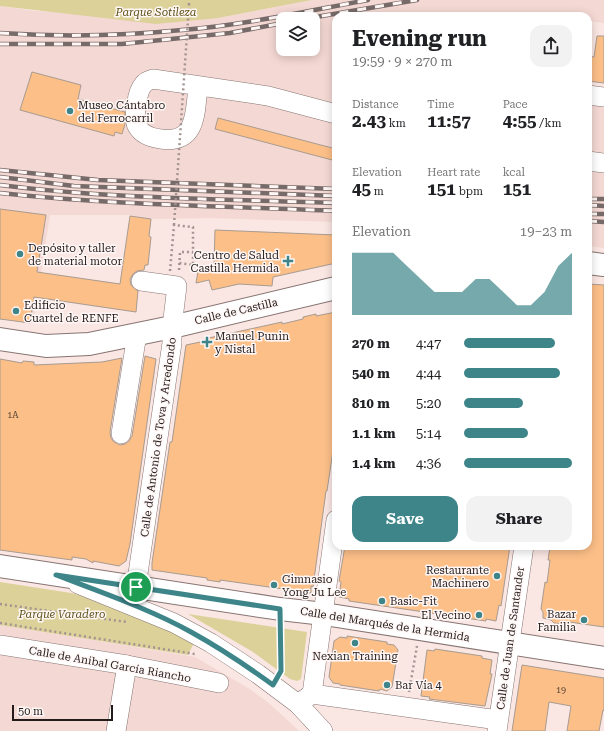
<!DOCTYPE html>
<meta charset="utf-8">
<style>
body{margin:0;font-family:"Roboto Serif",serif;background:#f2f2f2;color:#202124;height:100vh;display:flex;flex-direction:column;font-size:15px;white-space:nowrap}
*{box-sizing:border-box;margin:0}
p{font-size:13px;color:#757577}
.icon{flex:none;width:22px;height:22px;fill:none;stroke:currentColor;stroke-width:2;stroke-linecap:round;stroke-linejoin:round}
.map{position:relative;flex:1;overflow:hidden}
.side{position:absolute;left:332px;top:12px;width:260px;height:538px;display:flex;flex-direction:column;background:#fff;border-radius:12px;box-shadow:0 2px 10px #0003}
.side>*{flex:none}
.controls{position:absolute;left:276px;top:12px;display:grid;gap:8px}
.controls a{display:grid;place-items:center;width:44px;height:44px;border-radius:8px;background:#fff;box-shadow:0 2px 10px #0003;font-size:20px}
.scale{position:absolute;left:12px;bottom:10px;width:101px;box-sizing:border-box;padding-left:4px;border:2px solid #231c1b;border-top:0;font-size:11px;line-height:14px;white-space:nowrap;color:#231c1b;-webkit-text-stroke:3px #fff7f5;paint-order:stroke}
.pin{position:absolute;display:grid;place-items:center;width:34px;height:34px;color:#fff;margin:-17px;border:2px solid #fff;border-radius:50%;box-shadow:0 1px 4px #0007}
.round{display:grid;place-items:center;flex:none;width:42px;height:42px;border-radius:12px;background:#f2f2f2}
.head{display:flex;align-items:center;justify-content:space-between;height:68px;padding:0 20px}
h1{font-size:22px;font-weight:700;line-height:30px}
.figures{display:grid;grid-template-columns:repeat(3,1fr);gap:6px;height:68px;padding:4px 20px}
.figures div{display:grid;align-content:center}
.figures b{font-size:17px;font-weight:700}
.figures small{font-size:11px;font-weight:400}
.figures p{font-size:11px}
.chart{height:112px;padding:8px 20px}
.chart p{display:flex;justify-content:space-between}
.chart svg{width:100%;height:72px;margin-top:4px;fill:#3d8589;opacity:.7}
.cta{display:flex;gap:8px;margin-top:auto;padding:8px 20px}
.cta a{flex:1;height:46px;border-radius:12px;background:#3d8589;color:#fff;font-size:16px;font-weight:700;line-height:46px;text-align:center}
.cta a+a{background:#f2f2f2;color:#202124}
ul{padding:0 20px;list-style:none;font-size:13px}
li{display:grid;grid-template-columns:64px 48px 1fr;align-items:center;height:30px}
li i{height:10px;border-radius:5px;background:#3d8589}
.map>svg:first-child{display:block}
.built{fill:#f4d8d3;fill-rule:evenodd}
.green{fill:#dcd199}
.building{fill:#fcbf88;stroke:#a89b90}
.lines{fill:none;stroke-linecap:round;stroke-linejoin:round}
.minor-casing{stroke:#877572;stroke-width:20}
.major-casing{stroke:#877572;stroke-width:24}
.path{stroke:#a39492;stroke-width:2.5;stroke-dasharray:2 3;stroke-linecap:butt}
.minor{stroke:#fff;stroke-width:19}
.major{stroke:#fff;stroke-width:22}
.rail-casing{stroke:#776b69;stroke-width:4.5}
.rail{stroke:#fff7f5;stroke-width:3;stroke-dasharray:9;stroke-linecap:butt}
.path-bridge{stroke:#a39492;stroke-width:2.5;stroke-dasharray:2 3;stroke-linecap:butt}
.route-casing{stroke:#fff;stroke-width:8}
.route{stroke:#3d8589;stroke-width:5}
.poi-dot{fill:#3d8589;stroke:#fff7f5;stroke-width:1.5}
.labels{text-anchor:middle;stroke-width:3;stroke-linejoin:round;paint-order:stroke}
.number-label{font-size:9px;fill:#594536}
.park-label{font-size:11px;font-style:italic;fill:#5f531a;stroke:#fff7f5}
.poi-label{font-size:11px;fill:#231c1b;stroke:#fff7f5;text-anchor:start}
.street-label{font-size:11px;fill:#231c1b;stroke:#fff7f5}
</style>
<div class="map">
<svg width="604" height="731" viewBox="0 0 604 731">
<rect width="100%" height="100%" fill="#fae6e3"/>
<!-- built -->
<g class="built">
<path d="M312,0H604V23L588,21V16H336V222L209,218L151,219L129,215H50L33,323L0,319V6L35,11L218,18ZM283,19H313V49H283Z"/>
<polygon points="588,102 604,104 604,248 588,246"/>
<polygon points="0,625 195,657 248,688 270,704 299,731 0,731"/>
</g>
<!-- green -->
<g class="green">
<polygon points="0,0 312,0 218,18 156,24 0,6"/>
<polygon points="0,582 71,593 91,598 195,641 188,655 0,625"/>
<polygon points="188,614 307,632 301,679 297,681 290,679 253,652"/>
</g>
<!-- building -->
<g class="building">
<polygon points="597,36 604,36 604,83 588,81 588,56 594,57"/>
<polygon points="32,72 81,85 78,99 125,112 125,124 122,134 115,132 114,136 20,110"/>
<polygon points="218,118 336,149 336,161 215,129"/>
<polygon points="0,209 46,215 37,272 120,284 130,216 151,219 149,236 151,237 148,265 145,265 144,270 137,271 133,274 130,279 131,285 138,291 136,312 34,297 30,323 0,319"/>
<polygon points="215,230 336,235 336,263 273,277 272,286 239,284 212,290 209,280 196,283 198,271 214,267"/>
<polygon points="588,284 604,285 604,627 569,622 566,625 554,623 551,620 543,618 543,612 541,609 545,582 547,583 550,560 548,560 550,547 588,546"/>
<polygon points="336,312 336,421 334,437 335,437 327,491 326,491 313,587 311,586 311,593 220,580 220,582 207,580 207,578 152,570 152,563 170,442 172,442 186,345 205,341 204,339 264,326 282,322 282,324 303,319 303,317 316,314 316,316"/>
<polygon points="145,356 156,359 130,544 126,561 119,566 93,561 93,563 86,559 72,557 72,560 0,550 0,359 22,363 23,361 34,362 34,365 102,362 122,358 110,432 111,438 114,442 120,445 125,444 129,441 132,436"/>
<polygon points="345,546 510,546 501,606 499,605 496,621 486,619 486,621 349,601 349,599 339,597 341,582 339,581"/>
<polygon points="347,636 387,642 387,644 394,645 398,650 392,687 387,691 380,689 379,691 340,685 340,684 333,683 329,677 334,641 340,637 347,638"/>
<polygon points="435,649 482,656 482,658 492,660 490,674 492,674 485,706 429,699 430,697 421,696 427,650 434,651"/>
<polygon points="522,665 604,678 604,711 603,710 599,731 567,731 571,706 549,702 545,731 512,731"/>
</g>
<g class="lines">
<defs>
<g id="minor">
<path d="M198,86C195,113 197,144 161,139C152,138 142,135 137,126C133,119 137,91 143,85C145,82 149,80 153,79L268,96L336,114"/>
<polyline points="588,95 604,97"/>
<polyline points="588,161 604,163"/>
<polyline points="121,434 137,334"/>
<polyline points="78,584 174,623 211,643 258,674 298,704 323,731"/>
<polyline points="136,587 172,343 172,327 177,286 141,281"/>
<polyline points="0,645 127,665 219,683"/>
<polyline points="312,694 336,520"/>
<polyline points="298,704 312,694 498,720"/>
<polyline points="116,731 127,665"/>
<polyline points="497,731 524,546"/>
</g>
<g id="major">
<polyline points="588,263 604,265"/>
<polyline points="0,339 46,346 89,344 172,327 336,288"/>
<polyline points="0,566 280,609 324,614 604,658"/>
</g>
</defs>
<!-- minor casing -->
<use href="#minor" class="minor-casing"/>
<!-- major casing -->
<use href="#major" class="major-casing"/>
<!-- path -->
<g class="path">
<polyline points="189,5 189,0"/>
<polyline points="179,270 180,252 193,252"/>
<polyline points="170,271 174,225 193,227 193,265 179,263"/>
<polyline points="0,604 127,622"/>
<polyline points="0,623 195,654"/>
<polyline points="280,672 282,653 281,625"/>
<polyline points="409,692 417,646"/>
</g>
<!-- minor -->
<use href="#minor" class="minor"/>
<!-- major -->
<use href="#major" class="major"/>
<defs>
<g id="rail">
<polyline points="304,19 417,0"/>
<path d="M0,33C61,37 122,36 182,30C245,25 307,11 368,0"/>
<polyline points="0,44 122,44 230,33 283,23"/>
<polyline points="0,170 98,180 336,189"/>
<polyline points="0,177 74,186 336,196"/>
<path d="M0,185C111,199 224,199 336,203"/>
<path d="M0,193C111,205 224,206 336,211"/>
<polyline points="588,199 604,199"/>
<polyline points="588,205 604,206"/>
<polyline points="588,214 604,214"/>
<polyline points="588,221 604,222"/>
</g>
</defs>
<!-- rail casing -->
<use href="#rail" class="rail-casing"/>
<!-- rail -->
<use href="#rail" class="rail"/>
<!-- path-bridge -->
<polyline class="path-bridge" points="174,225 189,5"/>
</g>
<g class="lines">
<defs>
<path id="route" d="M56,575L280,609L281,671L273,685C247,666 220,648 191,632C150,609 100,592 56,575Z"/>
</defs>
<!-- route casing -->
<use href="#route" class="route-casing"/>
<!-- route -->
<use href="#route" class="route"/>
</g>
<!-- markers -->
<g class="poi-dot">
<circle cx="70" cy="111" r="4"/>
<circle cx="20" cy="254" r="4"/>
<path d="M286 255h4v4h4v4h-4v4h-4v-4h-4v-4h4z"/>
<circle cx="16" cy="311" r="4"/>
<path d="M205 336h4v4h4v4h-4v4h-4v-4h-4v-4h4z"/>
<circle cx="497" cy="576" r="4"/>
<circle cx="274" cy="585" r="4"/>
<circle cx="382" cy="601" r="4"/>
<circle cx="479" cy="615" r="4"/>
<circle cx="584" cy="620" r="4"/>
<circle cx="355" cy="643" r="4"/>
<circle cx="387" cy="685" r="4"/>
</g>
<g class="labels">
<!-- number labels -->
<g class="number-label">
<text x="13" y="418">1A</text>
<text x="561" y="693">19</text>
</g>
<!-- park labels -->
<g class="park-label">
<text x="156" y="16">Parque Sotileza</text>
<text x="62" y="618">Parque Varadero</text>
</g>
<!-- poi labels -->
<g class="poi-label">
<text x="78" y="109">Museo Cántabro<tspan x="78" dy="13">del Ferrocarril</tspan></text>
<text x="28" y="252">Depósito y taller<tspan x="28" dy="13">de material motor</tspan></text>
<text x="279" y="259" text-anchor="end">Centro de Salud<tspan x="279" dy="13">Castilla Hermida</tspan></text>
<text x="24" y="309">Edificio<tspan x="24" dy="13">Cuartel de RENFE</tspan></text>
<text x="215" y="340">Manuel Punin<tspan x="215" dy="13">y Nistal</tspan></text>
<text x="489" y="574" text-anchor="end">Restaurante<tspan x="489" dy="13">Machinero</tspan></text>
<text x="282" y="583">Gimnasio<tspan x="282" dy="13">Yong Ju Lee</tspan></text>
<text x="390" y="605">Basic-Fit</text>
<text x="576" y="618" text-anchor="end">Bazar<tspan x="576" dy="13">Familia</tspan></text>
<text x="471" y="619" text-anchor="end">El Vecino</text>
<text x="355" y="660" text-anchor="middle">Nexian Training</text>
<text x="395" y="689">Bar Vía 4</text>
</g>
<!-- street labels -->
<g class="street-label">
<text transform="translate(236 311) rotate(-13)" y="4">Calle de Castilla</text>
<text transform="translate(158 437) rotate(-82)" y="4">Calle de Antonio de Tova y Arredondo</text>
<text transform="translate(385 624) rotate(9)" y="4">Calle del Marqués de la Hermida</text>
<text transform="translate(510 638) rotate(-82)" y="4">Calle de Juan de Santander</text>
<text transform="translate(110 664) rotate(10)" y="4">Calle de Anibal García Riancho</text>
</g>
</g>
</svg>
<div class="controls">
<a><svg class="icon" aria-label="layers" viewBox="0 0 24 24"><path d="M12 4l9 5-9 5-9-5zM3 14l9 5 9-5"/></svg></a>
</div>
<div class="scale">50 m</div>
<div class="pin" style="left:136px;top:587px;background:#1e9e55"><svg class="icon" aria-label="arrive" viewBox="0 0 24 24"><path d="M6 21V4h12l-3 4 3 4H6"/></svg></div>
<section class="side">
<div class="head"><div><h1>Evening run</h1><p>19:59 · 9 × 270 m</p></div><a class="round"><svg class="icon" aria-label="share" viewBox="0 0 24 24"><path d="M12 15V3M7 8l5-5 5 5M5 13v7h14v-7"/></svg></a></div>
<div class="figures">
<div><p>Distance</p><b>2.43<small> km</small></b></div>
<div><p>Time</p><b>11:57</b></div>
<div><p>Pace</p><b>4:55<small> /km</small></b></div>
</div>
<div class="figures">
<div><p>Elevation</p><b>45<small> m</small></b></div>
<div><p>Heart rate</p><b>151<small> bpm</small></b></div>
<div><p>kcal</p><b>151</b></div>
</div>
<div class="chart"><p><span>Elevation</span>19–23 m</p>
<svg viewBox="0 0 160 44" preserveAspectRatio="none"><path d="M0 44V6L10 6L20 6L30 6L40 14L50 22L60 30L70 30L80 30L90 22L100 22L110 30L120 38L130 38L140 30L150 14L160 6V44z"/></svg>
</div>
<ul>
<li><b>270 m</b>4:47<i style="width:84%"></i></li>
<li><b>540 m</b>4:44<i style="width:89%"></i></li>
<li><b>810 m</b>5:20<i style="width:55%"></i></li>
<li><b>1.1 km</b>5:14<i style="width:59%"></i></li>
<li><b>1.4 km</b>4:36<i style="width:100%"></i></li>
</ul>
<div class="cta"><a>Save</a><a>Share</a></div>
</section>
</div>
